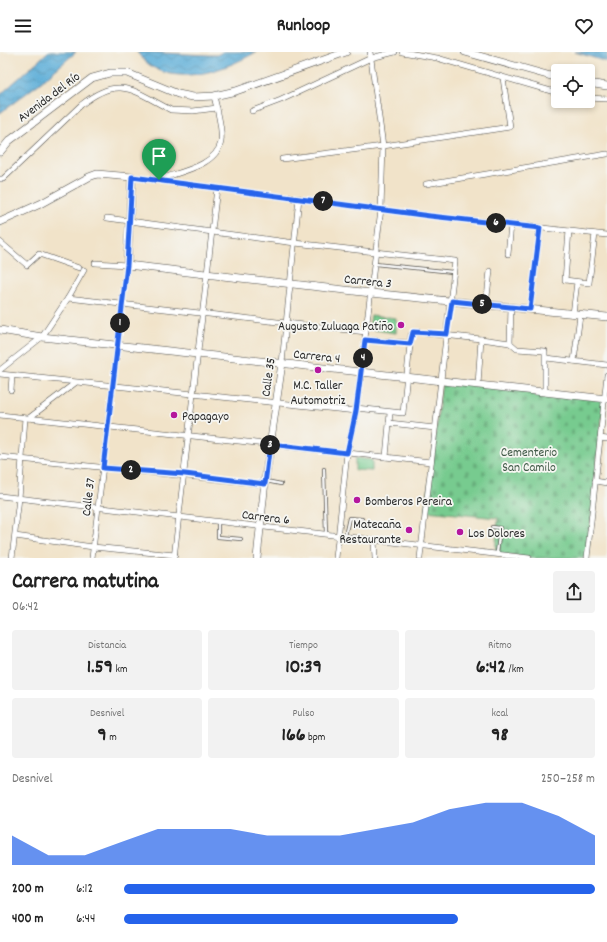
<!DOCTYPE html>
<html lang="es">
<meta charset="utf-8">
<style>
body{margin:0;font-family:Dekko,sans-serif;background:#f2f2f2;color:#222;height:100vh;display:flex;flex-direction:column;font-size:15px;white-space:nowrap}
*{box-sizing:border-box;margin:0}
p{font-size:13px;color:#767676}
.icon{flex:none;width:22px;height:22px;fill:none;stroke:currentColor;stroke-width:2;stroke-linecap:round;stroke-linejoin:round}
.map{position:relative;height:506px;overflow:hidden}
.sheet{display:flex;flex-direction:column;background:#fff;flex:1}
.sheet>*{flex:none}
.controls{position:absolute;left:551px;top:12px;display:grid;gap:8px}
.controls a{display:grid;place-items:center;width:44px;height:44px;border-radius:4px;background:#fff;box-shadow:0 2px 6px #0003;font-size:20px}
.pin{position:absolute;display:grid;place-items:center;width:34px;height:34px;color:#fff;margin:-41px -17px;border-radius:50% 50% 50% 0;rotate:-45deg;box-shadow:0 0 4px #0007}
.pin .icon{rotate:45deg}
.km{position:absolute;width:20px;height:20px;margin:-10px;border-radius:50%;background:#222;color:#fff;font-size:11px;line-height:20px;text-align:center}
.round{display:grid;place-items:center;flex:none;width:42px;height:42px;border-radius:4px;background:#f2f2f2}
.summary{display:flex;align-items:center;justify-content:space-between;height:68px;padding:0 12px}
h1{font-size:22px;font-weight:700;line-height:30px}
.metrics{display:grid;grid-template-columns:repeat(3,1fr);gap:6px;height:68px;padding:4px 12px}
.metrics div{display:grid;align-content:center;border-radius:4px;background:#f2f2f2;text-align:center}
.metrics b{font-size:20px;font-weight:700}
.metrics small{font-size:11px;font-weight:400}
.metrics p{font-size:11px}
.chart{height:112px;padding:8px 12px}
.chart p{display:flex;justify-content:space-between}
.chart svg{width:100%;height:72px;margin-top:4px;fill:#2563eb;opacity:.7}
ul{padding:0 12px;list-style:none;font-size:13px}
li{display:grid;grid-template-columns:64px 48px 1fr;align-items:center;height:30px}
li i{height:10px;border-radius:5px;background:#2563eb}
header{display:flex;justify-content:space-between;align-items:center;height:52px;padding:0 12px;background:#fff;font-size:18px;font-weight:700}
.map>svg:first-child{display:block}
.cemetery{fill:url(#cemetery-stones);stroke:#517b5d}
.pitch{fill:#77cb8f;stroke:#517b5d}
.water{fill:url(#water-waves);stroke:#446c82}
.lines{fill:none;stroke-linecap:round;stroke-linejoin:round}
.lane-casing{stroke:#494743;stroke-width:4}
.street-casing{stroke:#494743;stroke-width:6}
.secondary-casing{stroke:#494743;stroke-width:8}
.lane{stroke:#fff;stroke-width:2.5}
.street{stroke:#fff;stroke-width:5}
.secondary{stroke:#fff;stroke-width:7}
.route-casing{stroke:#fff;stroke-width:8}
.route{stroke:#2563eb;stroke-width:5}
.poi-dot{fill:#b5179e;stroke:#f6f6f2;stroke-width:1.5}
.labels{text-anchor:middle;stroke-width:3.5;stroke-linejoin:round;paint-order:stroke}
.street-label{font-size:13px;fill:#2b2b2b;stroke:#f6f6f2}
.poi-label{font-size:13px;fill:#2b2b2b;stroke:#f6f6f2;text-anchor:start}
.park-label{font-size:13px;fill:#425b49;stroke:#f6f6f2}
</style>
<header><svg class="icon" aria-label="menu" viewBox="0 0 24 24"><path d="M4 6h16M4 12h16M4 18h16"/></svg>Runloop<svg class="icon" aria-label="heart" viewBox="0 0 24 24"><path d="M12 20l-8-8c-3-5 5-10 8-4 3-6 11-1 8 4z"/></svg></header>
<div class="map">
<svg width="607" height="506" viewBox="0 0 607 506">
<defs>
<pattern id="cemetery-stones" width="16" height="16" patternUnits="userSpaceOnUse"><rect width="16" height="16" fill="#77cb8f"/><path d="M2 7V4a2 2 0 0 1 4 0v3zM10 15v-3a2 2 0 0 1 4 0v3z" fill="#67ae7c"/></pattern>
<pattern id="water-waves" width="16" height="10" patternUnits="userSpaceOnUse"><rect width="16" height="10" fill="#5daed8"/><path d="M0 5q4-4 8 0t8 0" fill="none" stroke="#4d8eaf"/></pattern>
</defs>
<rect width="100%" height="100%" fill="#f6f6f2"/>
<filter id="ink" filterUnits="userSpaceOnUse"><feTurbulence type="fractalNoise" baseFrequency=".025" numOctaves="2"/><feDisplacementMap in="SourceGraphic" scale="8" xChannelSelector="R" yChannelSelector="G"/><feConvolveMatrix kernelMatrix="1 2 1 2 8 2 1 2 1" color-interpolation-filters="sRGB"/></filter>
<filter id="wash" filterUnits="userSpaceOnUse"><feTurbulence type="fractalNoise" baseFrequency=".012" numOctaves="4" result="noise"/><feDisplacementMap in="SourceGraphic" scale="16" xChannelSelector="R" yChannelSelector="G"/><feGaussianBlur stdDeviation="0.9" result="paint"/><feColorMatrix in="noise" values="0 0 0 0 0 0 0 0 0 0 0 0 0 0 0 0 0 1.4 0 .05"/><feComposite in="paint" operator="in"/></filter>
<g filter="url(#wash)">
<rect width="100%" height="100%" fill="#f1e3c9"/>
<!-- cemetery -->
<polygon class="cemetery" points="442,329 604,347 587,506 529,506 495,502 498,466 426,459"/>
<!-- pitch -->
<g class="pitch">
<polygon points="371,263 396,266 396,281 369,277"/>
<polygon points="355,406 372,408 372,419 355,418"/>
</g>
<!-- water -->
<g class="water">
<polygon points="48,0 76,0 40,31 0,61 0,43"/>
<path d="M137,0L209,3H217L223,0H256C222,20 165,40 137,0Z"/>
<polygon points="575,0 607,0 607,10"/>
</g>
</g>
<g filter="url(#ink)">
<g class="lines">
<defs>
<g id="lane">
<polyline points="375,212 453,220"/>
<polyline points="324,417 326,482"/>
<polyline points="266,429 281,432"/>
<polyline points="218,470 218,485 241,487"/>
<polyline points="492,475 500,476 497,501"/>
<polyline points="345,484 349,466 362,467"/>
</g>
<g id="street">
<polyline points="402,0 437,6 558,41"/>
<polyline points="588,46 607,47"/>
<polyline points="252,59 281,48 371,6 395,0"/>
<polyline points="282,107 383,94 510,75 503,26"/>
<polyline points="132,125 430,164 607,183"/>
<path d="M0,127H3L81,53C119,22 134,39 171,58L193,59L217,56"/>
<path d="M160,127C179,120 216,114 221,90C223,76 217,58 214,44"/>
<polyline points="426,132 607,102"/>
<polyline points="107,166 295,191 455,209 420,506"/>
<polyline points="569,179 565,228 589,231 595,182"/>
<polyline points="0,190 27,213 39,202 79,216"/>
<polyline points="508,202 511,173"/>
<polyline points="68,246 366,280"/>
<polyline points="486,253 490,219"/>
<polyline points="530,257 540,176"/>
<polyline points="573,262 577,230"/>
<polyline points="365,288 410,291"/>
<polyline points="510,291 511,255"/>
<polyline points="546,306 607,313"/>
<polyline points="574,309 580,263"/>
<polyline points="282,311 299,146"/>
<polyline points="0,318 42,285 68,246 84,218"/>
<polyline points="0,322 356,359"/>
<polyline points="478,333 481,287"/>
<polyline points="11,338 12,324"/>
<polyline points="356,356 403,361 411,283 415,280 481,287 510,291 517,297 545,299 545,340"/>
<polyline points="0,363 431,410"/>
<polyline points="29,366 75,331"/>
<polyline points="389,371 435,376"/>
<polyline points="600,386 607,387"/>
<polyline points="0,405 265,432"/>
<polyline points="386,405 390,361"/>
<polyline points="595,429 607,431"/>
<polyline points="0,444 529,506"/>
<polyline points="15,484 93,495 175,503"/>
<polyline points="374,488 375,506"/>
<polyline points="12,506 19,446 25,366"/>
<polyline points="92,506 127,213 95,211"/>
<polyline points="174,506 217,136"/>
<polyline points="336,506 347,401 356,359 381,157 383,94 370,0"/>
<polyline points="587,506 607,323"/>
</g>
<g id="secondary">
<polyline points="465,0 558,26"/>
<polyline points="588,31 607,34"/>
<polyline points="0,100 9,89 92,26 110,21 127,21 178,42 193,45 214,44 236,39 346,0"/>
<polyline points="0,170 40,152 89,125 97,122 132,125 127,213 371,241 607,265"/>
<polyline points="0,278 42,285 607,347"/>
<polyline points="257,506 265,429 282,311"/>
</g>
</defs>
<!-- lane casing -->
<use href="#lane" class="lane-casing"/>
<!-- street casing -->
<use href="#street" class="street-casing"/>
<!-- secondary casing -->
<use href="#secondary" class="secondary-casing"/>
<!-- lane -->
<use href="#lane" class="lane"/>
<!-- street -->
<use href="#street" class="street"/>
<!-- secondary -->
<use href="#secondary" class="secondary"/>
</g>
</g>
<g class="lines" filter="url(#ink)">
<defs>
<polygon id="route" points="132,125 430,164 540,176 530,257 452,249 447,282 413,280 410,292 365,288 356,359 347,401 270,392 265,432 185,422 103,416 127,213"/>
</defs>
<!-- route casing -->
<use href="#route" class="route-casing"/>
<!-- route -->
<use href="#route" class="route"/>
</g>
<!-- markers -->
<g class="poi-dot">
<circle cx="401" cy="273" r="4"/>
<circle cx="318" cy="318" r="4"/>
<circle cx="174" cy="363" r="4"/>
<circle cx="357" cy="448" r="4"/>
<circle cx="409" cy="478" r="4"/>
<circle cx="460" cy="480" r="4"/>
</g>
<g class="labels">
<!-- street labels -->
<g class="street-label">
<text transform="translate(48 44) rotate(-37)" y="5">Avenida del Río</text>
<text transform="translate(368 228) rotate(6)" y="5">Carrera 3</text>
<text transform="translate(317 303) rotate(6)" y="5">Carrera 4</text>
<text transform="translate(267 325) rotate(-82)" y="5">Calle 35</text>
<text transform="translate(87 445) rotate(-83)" y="5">Calle 37</text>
<text transform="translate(266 464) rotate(7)" y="5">Carrera 6</text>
</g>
<!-- poi labels -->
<g class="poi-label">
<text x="393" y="278" text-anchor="end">Augusto Zuluaga Patiño</text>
<text x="318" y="337" text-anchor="middle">M.C. Taller<tspan x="318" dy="15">Automotriz</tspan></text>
<text x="182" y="368">Papagayo</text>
<text x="365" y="453">Bomberos Pereira</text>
<text x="401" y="476" text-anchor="end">Matecaña<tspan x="401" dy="15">Restaurante</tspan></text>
<text x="468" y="485">Los Dolores</text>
</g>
<!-- park labels -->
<g class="park-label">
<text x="529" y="404">Cementerio<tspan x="529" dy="15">San Camilo</tspan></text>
</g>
</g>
</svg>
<div class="controls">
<a><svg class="icon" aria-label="locate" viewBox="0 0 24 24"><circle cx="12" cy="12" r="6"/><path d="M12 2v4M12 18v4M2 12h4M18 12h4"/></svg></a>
</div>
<div class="pin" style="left:159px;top:128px;background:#1e9e55"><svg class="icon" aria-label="arrive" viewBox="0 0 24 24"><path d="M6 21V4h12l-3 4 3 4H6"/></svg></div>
<b class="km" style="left:120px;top:271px">1</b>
<b class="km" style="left:131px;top:418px">2</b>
<b class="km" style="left:270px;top:393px">3</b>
<b class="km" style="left:363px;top:306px">4</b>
<b class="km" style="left:482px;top:252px">5</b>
<b class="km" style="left:496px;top:171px">6</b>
<b class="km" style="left:323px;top:149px">7</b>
</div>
<section class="sheet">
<div class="summary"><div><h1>Carrera matutina</h1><p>06:42</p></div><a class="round"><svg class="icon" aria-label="share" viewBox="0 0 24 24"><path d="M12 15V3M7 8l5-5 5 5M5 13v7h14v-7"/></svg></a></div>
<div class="metrics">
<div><p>Distancia</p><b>1.59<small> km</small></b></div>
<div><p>Tiempo</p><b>10:39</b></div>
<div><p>Ritmo</p><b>6:42<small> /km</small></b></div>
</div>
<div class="metrics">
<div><p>Desnivel</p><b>9<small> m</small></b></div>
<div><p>Pulso</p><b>166<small> bpm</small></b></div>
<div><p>kcal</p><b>98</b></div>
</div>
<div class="chart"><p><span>Desnivel</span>250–258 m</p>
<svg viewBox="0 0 160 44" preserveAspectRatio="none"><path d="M0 44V26L10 38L20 38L30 30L40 22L50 22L60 22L70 26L80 26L90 26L100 22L110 18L120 10L130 6L140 6L150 14L160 26V44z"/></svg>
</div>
<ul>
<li><b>200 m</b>6:12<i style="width:100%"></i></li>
<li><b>400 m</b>6:44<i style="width:71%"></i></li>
</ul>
</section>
